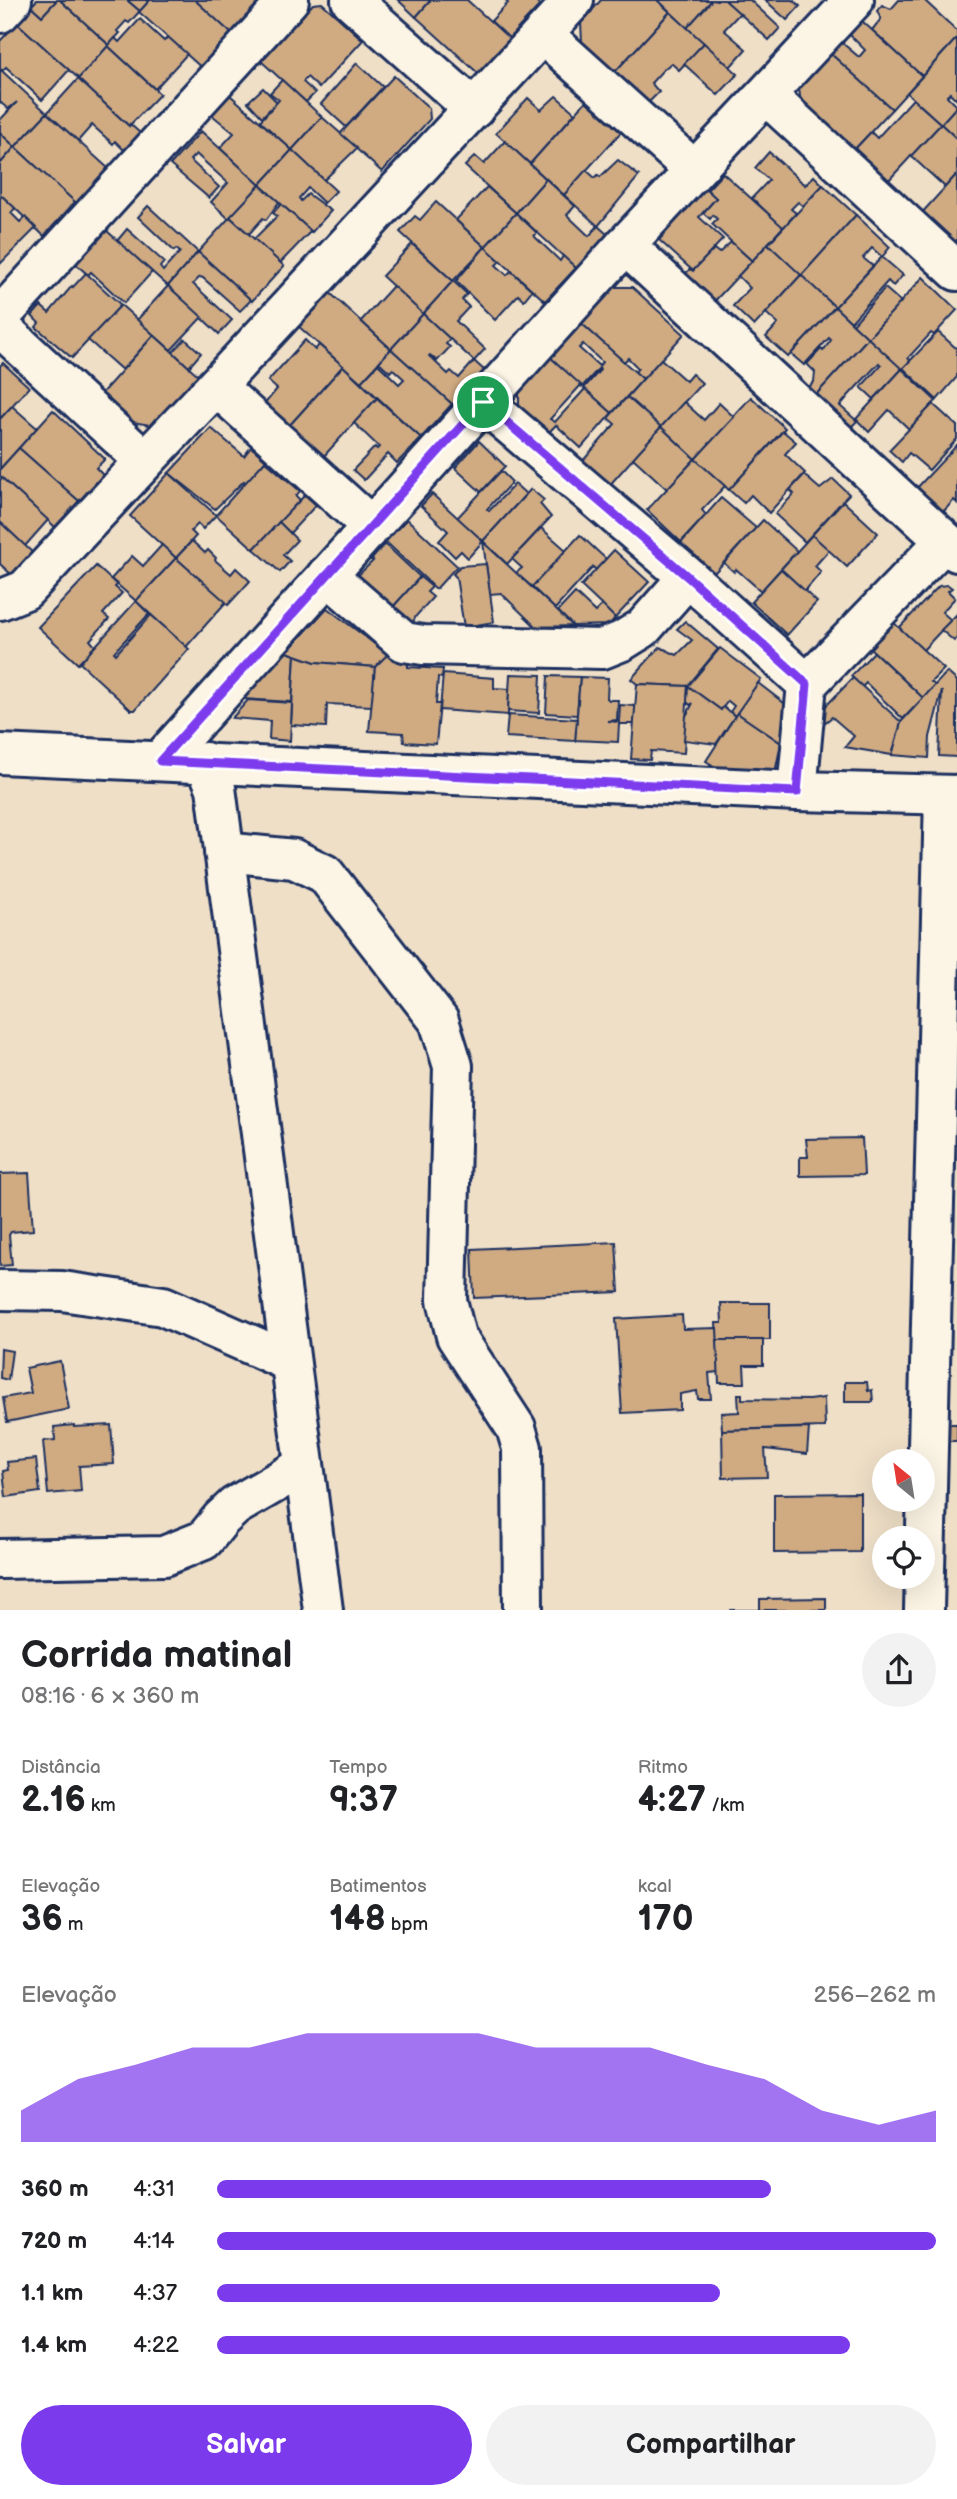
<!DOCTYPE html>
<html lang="pt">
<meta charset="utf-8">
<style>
body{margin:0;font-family:"Balsamiq Sans",sans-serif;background:#f2f2f2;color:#202124;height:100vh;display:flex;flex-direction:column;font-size:26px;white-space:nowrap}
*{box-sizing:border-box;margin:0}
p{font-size:23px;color:#757577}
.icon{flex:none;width:38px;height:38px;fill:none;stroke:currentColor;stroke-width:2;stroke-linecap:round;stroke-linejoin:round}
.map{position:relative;height:1610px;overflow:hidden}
.drawer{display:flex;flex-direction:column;background:#fff;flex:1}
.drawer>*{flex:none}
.needle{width:46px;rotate:330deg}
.fabs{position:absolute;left:872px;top:1449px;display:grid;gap:14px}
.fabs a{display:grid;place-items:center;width:63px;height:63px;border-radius:50%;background:#fff;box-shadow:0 7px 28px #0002;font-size:35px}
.pin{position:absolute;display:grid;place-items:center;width:60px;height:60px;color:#fff;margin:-30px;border:4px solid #fff;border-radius:50%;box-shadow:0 2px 7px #0007}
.round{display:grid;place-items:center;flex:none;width:74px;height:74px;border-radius:37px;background:#f2f2f2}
.summary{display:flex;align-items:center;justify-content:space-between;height:119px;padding:0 21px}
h1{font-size:38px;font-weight:600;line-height:52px}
.figures{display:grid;grid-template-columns:repeat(3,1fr);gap:10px;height:119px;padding:7px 21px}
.figures div{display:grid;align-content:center}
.figures b{font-size:35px;font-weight:600}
.figures small{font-size:19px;font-weight:400}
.figures p{font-size:19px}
.chart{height:196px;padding:14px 21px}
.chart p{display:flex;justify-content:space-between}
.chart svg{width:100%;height:126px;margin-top:7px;fill:#7c3aed;opacity:.7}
.action{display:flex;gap:14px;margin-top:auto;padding:14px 21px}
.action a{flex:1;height:80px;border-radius:42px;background:#7c3aed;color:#fff;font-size:28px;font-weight:600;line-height:80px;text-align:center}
.action a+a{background:#f2f2f2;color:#202124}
ul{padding:0 21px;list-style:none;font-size:23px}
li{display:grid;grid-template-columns:112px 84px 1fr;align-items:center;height:52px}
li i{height:18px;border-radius:9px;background:#7c3aed}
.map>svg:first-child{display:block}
.building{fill:#d0ab82;stroke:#1b2f5e;stroke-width:2;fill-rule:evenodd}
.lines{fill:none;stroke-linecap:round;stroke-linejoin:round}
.minor-casing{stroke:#1b2f5e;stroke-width:44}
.minor{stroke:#fcf5e5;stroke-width:38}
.route-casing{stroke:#fff;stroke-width:14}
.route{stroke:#7c3aed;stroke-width:9}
</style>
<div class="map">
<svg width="957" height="1610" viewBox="0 0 957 1610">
<rect width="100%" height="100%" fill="#efdfc7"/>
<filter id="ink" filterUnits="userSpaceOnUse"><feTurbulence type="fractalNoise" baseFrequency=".0143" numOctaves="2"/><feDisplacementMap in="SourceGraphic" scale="14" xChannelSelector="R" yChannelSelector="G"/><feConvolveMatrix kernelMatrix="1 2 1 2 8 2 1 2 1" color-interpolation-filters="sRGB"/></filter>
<g filter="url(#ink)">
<!-- building -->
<g class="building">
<polygon points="37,0 57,0 42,16 31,6"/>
<polygon points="57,0 60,0 109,45 79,79 16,22 31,6 42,16"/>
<polygon points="60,0 127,0 140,11 129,23 126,21 117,31 120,33 109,45"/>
<polygon points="127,0 150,0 140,11"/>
<polygon points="150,0 195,0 234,35 203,69 139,12"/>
<polygon points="195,0 261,0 231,33"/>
<polygon points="398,0 431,0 416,17"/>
<polygon points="431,0 467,0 511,40 479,74 416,17"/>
<polygon points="505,0 535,0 540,5 509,38 491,21 508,3"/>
<polygon points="601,0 657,0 670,12 614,73 582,42 581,23"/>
<polygon points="658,0 712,0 687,28"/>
<polygon points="712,0 725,0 740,13 724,30 746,49 730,67 687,28"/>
<polygon points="725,0 750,0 780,28 769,40"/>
<polygon points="765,0 793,0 800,6 787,20"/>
<polygon points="899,0 924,0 957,31 957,38 922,76 872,30 881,19 877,11 882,5 891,9"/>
<polygon points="322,3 363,40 319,88 307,77 303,82 315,93 306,102 261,61 313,4"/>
<polygon points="670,12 704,43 679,70 671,63 662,71 651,83 659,92 647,104 614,73"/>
<polygon points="140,19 164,41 168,37 187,54 155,89 108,46 115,38 119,42"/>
<polygon points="862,21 922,76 892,109 831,54 841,42 859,57 865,50 849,34"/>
<polygon points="17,23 69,70 42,100 6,67 2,71 0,69 0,41"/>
<polygon points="957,38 957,100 950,93 947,96 957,106 941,124 907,93"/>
<polygon points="704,43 738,74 718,95 684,64"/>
<polygon points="108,46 160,94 129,126 78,79"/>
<polygon points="831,54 892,109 853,151 801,104 799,88"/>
<polygon points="357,63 383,87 346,127 321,104"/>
<polygon points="0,69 47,113 15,147 0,133 0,120 17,102 8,109 0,102"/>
<polygon points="394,76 429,108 430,119 382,172 340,134"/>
<polygon points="78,79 129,126 130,124 141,134 125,151 115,141 113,144 92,125 78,141 47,113"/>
<polygon points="282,80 322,117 292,150 260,121 279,100 270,93"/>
<polygon points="263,88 277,102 262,117 248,102"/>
<polygon points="230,95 292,150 260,185 220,148 234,133 212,115"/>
<polygon points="556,96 575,113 530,164 496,133 528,98 541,110"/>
<polygon points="913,99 941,124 887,182 853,151 871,132 877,138"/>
<polygon points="586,101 621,132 564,195 530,164"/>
<polygon points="957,106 957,139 941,124"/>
<polygon points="47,113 109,169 77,204 15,147"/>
<polygon points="322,117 357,148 324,180 292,150"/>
<polygon points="941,124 957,139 957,174 945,187 911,156"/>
<polygon points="201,131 260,185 229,219 211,202 228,183 196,154 190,160 219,187 209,198 170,165"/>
<polygon points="0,133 15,147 0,164"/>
<polygon points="505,141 546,179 516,213 465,166 475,156 484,164"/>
<polygon points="15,147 75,202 44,236 0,194 0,164"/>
<polygon points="292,150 336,191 324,203 308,188 299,198 301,201 308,194 331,211 312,232 260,185"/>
<polygon points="769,152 805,185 814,176 823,185 803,206 798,202 791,209 796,213 783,228 752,198 769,180 755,168"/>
<polygon points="618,160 639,176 598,226 564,195 586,170 595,178 598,175 600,177"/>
<polygon points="723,173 783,227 752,261 712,224 717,219 713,215 710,219 703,213 716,198 707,190"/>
<polygon points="957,174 957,240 953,245 920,215"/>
<polygon points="546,179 575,206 567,215 589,236 598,226 608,235 577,269 516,213"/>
<polygon points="260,185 279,202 266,220 263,218 249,234 230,217"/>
<polygon points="823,185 856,215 801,276 768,244"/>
<polygon points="487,187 516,213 485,247 456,220"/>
<polygon points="705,188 716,198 699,217 723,239 693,271 659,240"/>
<polygon points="2,196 15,208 11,213 20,222 25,217 36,228 0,264 0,198"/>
<polygon points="436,202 485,247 453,281 400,232 415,216 420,220"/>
<polygon points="281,204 311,231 280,263 254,239 277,216 273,213"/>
<polygon points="148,206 198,252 168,286 117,241 127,229 164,262 160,267 163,271 180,252 176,249 174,251 138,217"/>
<polygon points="516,213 537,233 534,236 560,261 563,256 576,268 545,301 485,247"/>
<polygon points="856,215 890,247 882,257 872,248 863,258 873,266 835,307 801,276"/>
<polygon points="230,217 284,266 252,301 198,252"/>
<polygon points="106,230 152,272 124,303 91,272 88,275 76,264"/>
<polygon points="731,242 752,261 710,306 680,279 690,269 693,271 714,249 719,253"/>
<polygon points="412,244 453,281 423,314 382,276"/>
<polygon points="768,244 801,275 754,326 733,306 750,288 738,276"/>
<polygon points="485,247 500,261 496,265 507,275 511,271 532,290 524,300 518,295 495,320 456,281"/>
<polygon points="198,252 251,300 240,311 203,278 200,277 193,284 232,320 219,334 168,286"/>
<polygon points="882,257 903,275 893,286 888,281 851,322 835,307"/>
<polygon points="86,273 121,305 72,358 36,327 39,323 32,316 41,306 49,313 72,286 73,287"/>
<polygon points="801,275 835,307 788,357 766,337 778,324 766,313"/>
<polygon points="923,277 957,310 934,335 931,333 908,358 911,361 902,370 868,338"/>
<polygon points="453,281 467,294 462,300 469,307 456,321 485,349 474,361 423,314"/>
<polygon points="168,286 202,317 171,350 137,320"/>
<polygon points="393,286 423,314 391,349 361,321"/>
<polygon points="614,287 632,287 684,334 643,379 635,372 638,368 628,358 624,362 581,323"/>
<polygon points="885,288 901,302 868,338 853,324"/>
<polygon points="328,291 391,349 361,382 297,325"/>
<polygon points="121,305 154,335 122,370 88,340"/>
<polygon points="835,307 868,338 813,398 807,389 814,382 815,372 807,364 821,349 823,351 831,340 829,338 804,365 791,354"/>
<polygon points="423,314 450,339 446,344 450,347 437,361 430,355 429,356 448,374 451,371 459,378 474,361 485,371 453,405 391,349"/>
<path d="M581,323L643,379L612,413L584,388L600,370L599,368L582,387L550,357ZM583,344L602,362L599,366L579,348Z"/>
<polygon points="938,332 957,349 957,377 937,400 903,368"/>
<polygon points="154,335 198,375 157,420 155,419 150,425 133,422 132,424 100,395"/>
<polygon points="868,338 902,369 874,399 861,387 881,365 879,363 849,395 840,406 857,421 849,429 813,398"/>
<polygon points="185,339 201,353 189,367 173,352"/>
<polygon points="305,340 315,350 319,345 343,366 289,426 262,407 277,389 268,381"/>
<polygon points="391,349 452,404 421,438 361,382 378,364 399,384 404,379 393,369 390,372 379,362"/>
<polygon points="550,357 581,385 550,419 555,422 585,389 612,413 581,448 556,425 547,434 519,408 519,391"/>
<polygon points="661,359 686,381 692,374 702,383 661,427 627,397"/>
<polygon points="3,363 29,387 0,419 0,366"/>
<polygon points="343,366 377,398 323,457 289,426"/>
<polygon points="902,369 936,401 909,429 889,410 869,432 856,419"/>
<polygon points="627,397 661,427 607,488 581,463 615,424 608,418"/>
<polygon points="751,397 785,428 729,490 695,459"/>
<polygon points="377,398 421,438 397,463 388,454 364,480 353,470 375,447 377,449 379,447 354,423"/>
<polygon points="684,402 704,420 719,403 734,417 695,459 661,427"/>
<polygon points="933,404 957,426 957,439 929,470 909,453 902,462 889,450"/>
<polygon points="12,406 37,428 0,469 0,419"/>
<polygon points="53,410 105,459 96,468 103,475 79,501 19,448"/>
<polygon points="661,427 695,459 667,489 633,458"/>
<polygon points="211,428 244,456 251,447 266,460 246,483 244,481 215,509 169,473"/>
<polygon points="783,431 796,442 785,454 805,473 769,513 751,495 744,503 729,490"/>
<polygon points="479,441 505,466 481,492 455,468"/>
<polygon points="957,445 957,503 954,500 942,513 915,490"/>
<polygon points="19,448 79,501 55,527 0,476 0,469"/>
<polygon points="695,459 725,486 702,510 706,515 681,542 647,510"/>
<polygon points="265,461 300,491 296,496 300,500 254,549 216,515"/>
<polygon points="501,471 512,482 487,509 489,511 515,484 526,494 483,541 457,518"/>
<polygon points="169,473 216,515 203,529 198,524 191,531 196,536 176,558 130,516"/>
<polygon points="804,475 820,489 833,479 849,494 805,542 775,514 794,494 790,490"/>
<polygon points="2,478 48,520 25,546 0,522 0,480"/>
<polygon points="531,489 544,500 540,504 551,517 507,564 483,541"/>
<polygon points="432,494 483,541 468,558 461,551 455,557 439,541 448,531 421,506"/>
<polygon points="305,495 316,505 290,533 279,522"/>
<polygon points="721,498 756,528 714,573 681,543"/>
<polygon points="843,501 878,533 847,567 812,535"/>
<polygon points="407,519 457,566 436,589 385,541"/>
<polygon points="763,520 797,551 761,591 736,569 734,572 724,563"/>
<polygon points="0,522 34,554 13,576 0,564"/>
<polygon points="279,522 297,540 283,555 290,561 280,572 254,549"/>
<polygon points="541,528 566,550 532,587 516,573 522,568 512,559"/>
<polygon points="580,535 606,559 596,570 593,567 555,609 532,587"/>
<polygon points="812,535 829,550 815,566 821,572 805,591 781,569"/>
<polygon points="192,541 205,553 208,550 216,558 215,560 231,574 236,568 250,581 228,605 176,558"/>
<polygon points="483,542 555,609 573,626 536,627 501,593 490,594"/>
<polygon points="385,544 420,577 393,607 353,580 373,561 371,560"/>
<polygon points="162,545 176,558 136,601 111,579 132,556 143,566"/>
<polygon points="614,550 649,582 615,618 581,586"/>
<polygon points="176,558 226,602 186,647 136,601"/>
<polygon points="486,564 494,622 464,627 456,577 453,574 460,566"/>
<polygon points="96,566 117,585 115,587 122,593 103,614 109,619 90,640 95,646 78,664 38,627"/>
<polygon points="781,569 817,602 787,635 751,602"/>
<polygon points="420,577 432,587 427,592 433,597 416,616 412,624 393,607"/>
<polygon points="948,585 952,588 948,591 955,598 942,612 951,620 923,650 899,628 939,586"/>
<polygon points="575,593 595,612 602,605 615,618 609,625 573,626 558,611"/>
<polygon points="136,601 149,614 114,652 116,654 151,615 189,649 135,710 131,710 80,663"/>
<polygon points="327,608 388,654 387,656 375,667 315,662 287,652"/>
<polygon points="957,614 957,638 954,641 941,630"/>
<polygon points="685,621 718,649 688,686 637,684 631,679 660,647 677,655 692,640 677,629"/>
<polygon points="893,622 944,669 931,682 936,686 924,699 870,648"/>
<polygon points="720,648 761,679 735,716 730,712 734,706 728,701 721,710 688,686"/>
<polygon points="287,652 295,655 292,702 242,699"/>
<polygon points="874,652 923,698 903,719 866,683 862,687 851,676"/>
<polygon points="295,655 315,662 375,667 372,706 327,704 326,727 291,725"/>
<polygon points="387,655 408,663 408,667 443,669 442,678 438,677 436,704 440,704 436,744 404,742 403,733 369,731 375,667"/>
<polygon points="947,672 957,681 957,757 939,756 942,691 930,737 929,758 892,755 901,722"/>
<polygon points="443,674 494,678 494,688 509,689 508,715 440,710"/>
<polygon points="510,674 541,675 539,713 508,711"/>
<polygon points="548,676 580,677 577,715 546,713"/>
<polygon points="580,677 608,678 607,698 609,700 618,700 617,720 607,721 619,722 620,705 636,706 634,724 619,724 618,742 575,740"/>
<polygon points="853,678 901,722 892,755 845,747 854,736 832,717 823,724 820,719 819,715 823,709"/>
<polygon points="758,683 784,703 786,700 789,701 781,743 737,713"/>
<polygon points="637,684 688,686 684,753 651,751 650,760 631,759"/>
<polygon points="688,686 721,710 723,707 735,716 716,744 684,740 686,716 693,703 690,705 687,702"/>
<polygon points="248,700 292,703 290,741 269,739 270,721 232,718"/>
<polygon points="737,713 781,743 775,773 722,771 706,761"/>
<polygon points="508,715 577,719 575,741 506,737"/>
<polygon points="862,1138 864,1175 800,1176 800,1157 808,1157 806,1139"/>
<polygon points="29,1173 33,1230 11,1232 9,1235 12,1265 0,1266 0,1174"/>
<polygon points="616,1242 619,1292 474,1298 472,1249"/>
<polygon points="721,1303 770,1303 770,1340 717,1340 716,1323 722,1323"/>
<polygon points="682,1315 683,1329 717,1328 719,1372 709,1373 711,1399 698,1399 697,1391 680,1394 680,1410 622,1413 616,1319"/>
<polygon points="717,1340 763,1340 763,1365 744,1365 745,1383 719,1383"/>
<polygon points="1,1349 12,1351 8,1380 0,1378"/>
<polygon points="60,1361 69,1409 7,1422 3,1398 31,1393 26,1368"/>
<polygon points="845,1382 867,1382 868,1391 872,1390 873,1402 845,1402"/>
<polygon points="738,1394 742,1394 742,1399 809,1400 824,1398 825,1427 722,1430 721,1413 739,1412"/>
<polygon points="949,1424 957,1424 957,1441 948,1441"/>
<polygon points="74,1425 74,1427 111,1425 114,1464 79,1466 81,1491 48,1494 43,1441 55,1440 54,1427"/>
<polygon points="809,1428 807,1454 765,1449 767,1477 723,1478 722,1430"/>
<polygon points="36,1459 40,1492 6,1497 3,1471 8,1470 7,1462"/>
<polygon points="860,1493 860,1552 774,1553 774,1494"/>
<polygon points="826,1598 826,1610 730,1610 760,1610 760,1599"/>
</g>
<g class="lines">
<defs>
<g id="minor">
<polyline points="351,0 474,109"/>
<polyline points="0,13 12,0"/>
<polyline points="543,34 694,170"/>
<polyline points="766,95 957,271"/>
<polyline points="625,245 957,552"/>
<polyline points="0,317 289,0"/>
<polyline points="0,327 145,461 216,386 370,525"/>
<polyline points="216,386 574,0"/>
<polyline points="483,402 688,577 807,684 945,541"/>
<polyline points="327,575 404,642 423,645 602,649 622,641 643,628 688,577"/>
<polyline points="0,600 25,590 145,461"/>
<polyline points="0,754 797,791 957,795"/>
<polyline points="160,761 625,245 854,0"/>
<polyline points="205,762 216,788 323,1610"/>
<polyline points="797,791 807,684"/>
<polyline points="224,852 294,859 325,874 439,1021 453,1066 447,1300 456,1336 516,1428 522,1448 523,1610"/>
<polyline points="0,1290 62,1291 163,1306 290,1362"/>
<polyline points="0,1559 164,1556 204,1540 221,1519 235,1506 304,1466"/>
<polyline points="924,1610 944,795"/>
</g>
</defs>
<!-- minor casing -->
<use href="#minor" class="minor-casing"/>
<!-- minor -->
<use href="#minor" class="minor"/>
</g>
</g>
<g class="lines" filter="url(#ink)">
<defs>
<polygon id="route" points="483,402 688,577 807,684 797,792 160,761"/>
</defs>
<!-- route casing -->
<use href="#route" class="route-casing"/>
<!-- route -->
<use href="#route" class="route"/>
</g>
</svg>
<div class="fabs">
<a><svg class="needle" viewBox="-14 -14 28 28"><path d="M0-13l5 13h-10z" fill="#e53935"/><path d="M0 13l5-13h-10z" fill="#757577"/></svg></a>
<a><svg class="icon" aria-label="locate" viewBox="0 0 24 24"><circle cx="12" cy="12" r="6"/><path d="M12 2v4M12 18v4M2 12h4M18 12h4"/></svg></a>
</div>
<div class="pin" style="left:483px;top:402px;background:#1e9e55"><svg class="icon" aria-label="arrive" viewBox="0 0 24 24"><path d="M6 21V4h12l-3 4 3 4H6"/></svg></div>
</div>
<section class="drawer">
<div class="summary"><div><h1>Corrida matinal</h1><p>08:16 · 6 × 360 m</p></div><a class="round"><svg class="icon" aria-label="share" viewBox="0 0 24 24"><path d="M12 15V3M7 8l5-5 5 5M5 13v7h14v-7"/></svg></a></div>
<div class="figures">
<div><p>Distância</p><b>2.16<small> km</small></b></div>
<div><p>Tempo</p><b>9:37</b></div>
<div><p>Ritmo</p><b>4:27<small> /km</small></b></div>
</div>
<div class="figures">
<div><p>Elevação</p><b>36<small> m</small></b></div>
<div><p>Batimentos</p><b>148<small> bpm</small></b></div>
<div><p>kcal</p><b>170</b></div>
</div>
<div class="chart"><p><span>Elevação</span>256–262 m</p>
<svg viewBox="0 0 160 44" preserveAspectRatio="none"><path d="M0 44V33L10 22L20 17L30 11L40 11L50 6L60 6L70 6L80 6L90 11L100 11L110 11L120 17L130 22L140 33L150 38L160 33V44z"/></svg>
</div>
<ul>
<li><b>360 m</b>4:31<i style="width:77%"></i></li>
<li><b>720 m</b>4:14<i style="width:100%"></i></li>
<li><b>1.1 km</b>4:37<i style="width:70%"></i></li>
<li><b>1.4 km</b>4:22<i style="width:88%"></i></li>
</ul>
<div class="action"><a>Salvar</a><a>Compartilhar</a></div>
</section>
